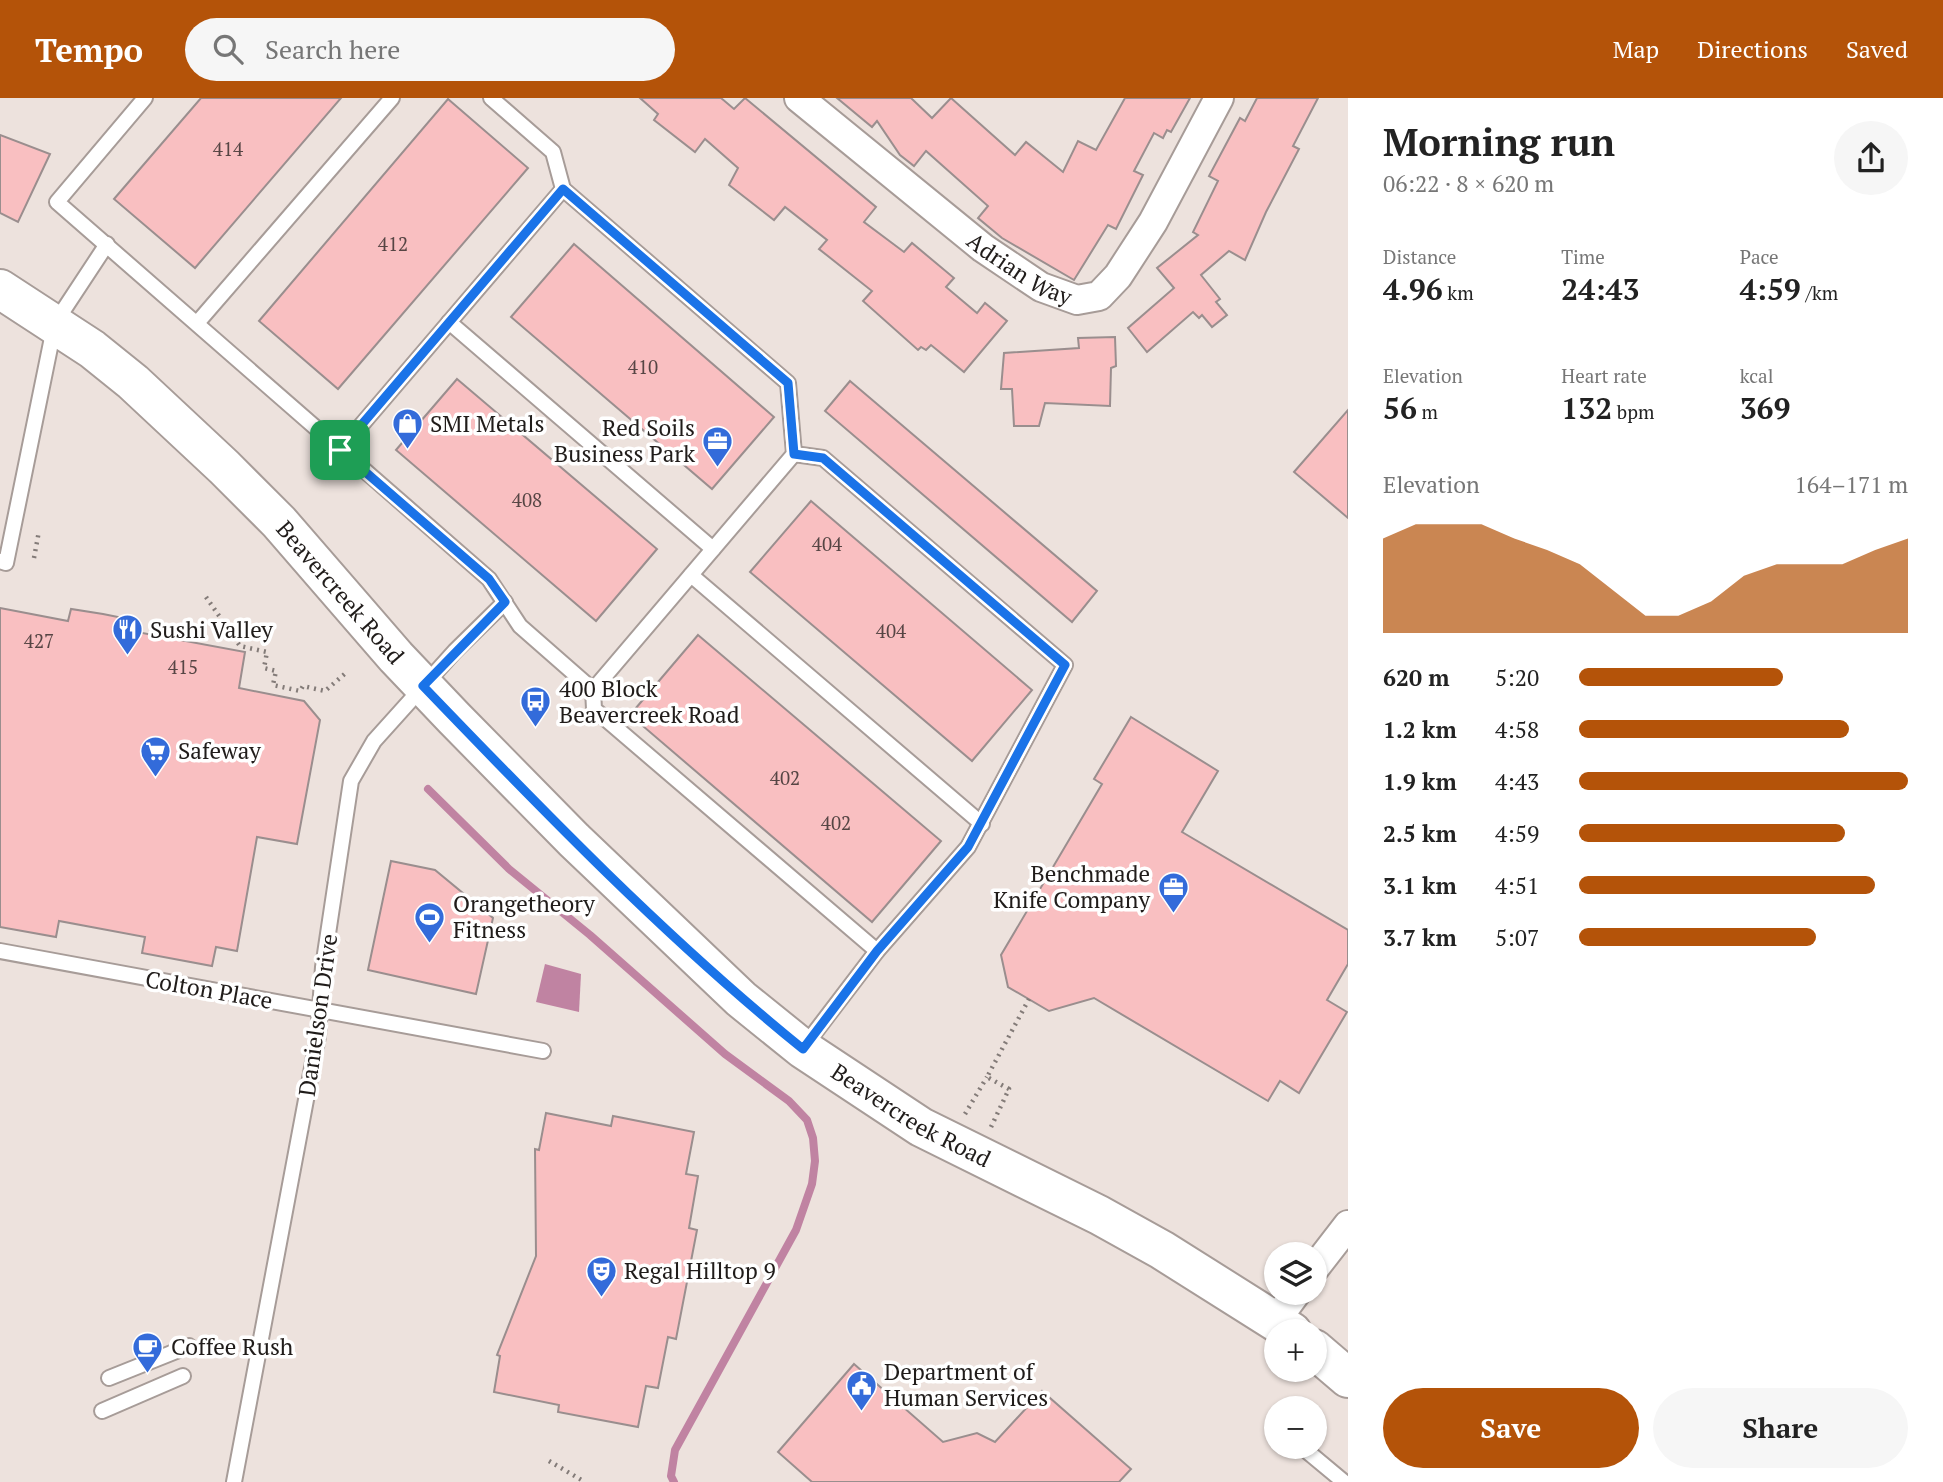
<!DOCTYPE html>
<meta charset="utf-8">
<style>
body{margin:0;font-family:"PT Serif",serif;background:#f6f6f6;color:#222;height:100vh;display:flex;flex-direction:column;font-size:26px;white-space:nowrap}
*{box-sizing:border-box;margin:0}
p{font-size:23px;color:#767676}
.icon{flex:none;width:38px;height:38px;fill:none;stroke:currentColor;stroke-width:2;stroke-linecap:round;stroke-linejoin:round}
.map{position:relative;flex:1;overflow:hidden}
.panel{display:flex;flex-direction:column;background:#fff;width:595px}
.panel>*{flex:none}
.tools{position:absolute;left:1264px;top:1144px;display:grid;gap:14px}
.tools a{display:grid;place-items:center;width:63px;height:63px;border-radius:50%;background:#fff;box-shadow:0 2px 5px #0004;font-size:35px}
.pin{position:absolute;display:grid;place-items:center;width:60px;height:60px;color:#fff;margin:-30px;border-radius:14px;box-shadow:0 4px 10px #0006}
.round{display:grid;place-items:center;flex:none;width:74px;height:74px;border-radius:37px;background:#f6f6f6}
.overview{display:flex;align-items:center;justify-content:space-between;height:119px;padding:0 35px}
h1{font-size:38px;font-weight:700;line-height:52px}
.figures{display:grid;grid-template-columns:repeat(3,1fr);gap:10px;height:119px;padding:7px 35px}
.figures div{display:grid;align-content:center}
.figures b{font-size:30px;font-weight:700}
.figures small{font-size:19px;font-weight:400}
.figures p{font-size:19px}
.chart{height:196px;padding:14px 35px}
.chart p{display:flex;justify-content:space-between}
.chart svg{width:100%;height:126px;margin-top:7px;fill:#b45309;opacity:.7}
.button{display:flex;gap:14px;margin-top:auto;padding:14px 35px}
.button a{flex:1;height:80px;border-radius:42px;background:#b45309;color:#fff;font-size:28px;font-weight:700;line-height:80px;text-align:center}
.button a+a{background:#f6f6f6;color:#222}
ul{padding:0 35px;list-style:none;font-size:23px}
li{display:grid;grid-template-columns:112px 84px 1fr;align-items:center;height:52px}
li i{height:18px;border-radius:9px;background:#b45309}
header{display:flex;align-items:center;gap:42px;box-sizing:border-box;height:98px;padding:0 35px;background:#b45309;color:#fff}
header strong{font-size:33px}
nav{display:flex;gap:38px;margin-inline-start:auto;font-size:24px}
.search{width:490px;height:63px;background:#f6f6f6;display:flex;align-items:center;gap:18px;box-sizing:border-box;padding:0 24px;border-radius:38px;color:#767676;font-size:26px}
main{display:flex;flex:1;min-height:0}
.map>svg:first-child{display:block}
.water{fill:#c083a2}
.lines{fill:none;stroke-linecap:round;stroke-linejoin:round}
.stream{stroke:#c083a2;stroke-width:8}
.building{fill:#f9bfc1;stroke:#9a8e8e;stroke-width:2}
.lane-casing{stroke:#a79c98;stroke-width:18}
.street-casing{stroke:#a79c98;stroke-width:32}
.secondary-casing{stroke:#a79c98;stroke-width:42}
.path{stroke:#837b78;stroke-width:4.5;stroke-dasharray:2 5;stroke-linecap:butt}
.lane{stroke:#fff;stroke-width:14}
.street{stroke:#fff;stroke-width:28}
.secondary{stroke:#fff;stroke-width:38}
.route-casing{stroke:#fff;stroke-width:14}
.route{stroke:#1a73e8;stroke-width:9}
.labels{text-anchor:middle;stroke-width:7;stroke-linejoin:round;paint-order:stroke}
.number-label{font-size:19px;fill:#564544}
.street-label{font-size:23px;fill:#201c1a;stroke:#fff}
.poi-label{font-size:23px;fill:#201c1a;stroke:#fff;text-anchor:start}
</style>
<header>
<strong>Tempo</strong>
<div class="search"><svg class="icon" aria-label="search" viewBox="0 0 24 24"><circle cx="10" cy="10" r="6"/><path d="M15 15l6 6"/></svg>Search here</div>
<nav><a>Map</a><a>Directions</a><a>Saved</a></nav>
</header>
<main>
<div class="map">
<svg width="1348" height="1384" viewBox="0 0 1348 1384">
<rect width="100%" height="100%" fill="#ede2dd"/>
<!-- water -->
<polygon class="water" points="545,866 581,876 579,914 536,904"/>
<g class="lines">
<!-- stream -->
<polyline class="stream" points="428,691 509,771 590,837 725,956 789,1003 807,1022 813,1040 815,1063 812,1086 796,1132 675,1352 671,1378 674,1384"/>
</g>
<!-- building -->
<g class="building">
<polygon points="201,0 341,0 195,170 114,101"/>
<polygon points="640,0 721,0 734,11 745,0 876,109 864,124 904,154 912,145 954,180 946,189 977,215 985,205 1007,223 964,274 931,247 926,252 921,249 918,252 863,203 872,193 819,151 827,142 785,109 774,122 729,87 738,70 705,41 695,54 654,22 658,16"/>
<polygon points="837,0 911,0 932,20 951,0 1015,57 1026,44 1063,74 1078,43 1096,52 1125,0 1190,0 1171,34 1167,32 1163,40 1154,35 1134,73 1143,77 1116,131 1108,127 1074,182 1002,140 978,120 988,108 926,53 914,68 900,57 877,23 872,29"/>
<polygon points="1257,0 1318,0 1293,48 1299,51 1266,114 1245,162 1229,153 1201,177 1220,201 1216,204 1227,217 1212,229 1202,217 1199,220 1193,214 1147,254 1128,230 1174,190 1157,170 1198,137 1193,134 1218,83 1209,78 1240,20 1245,23"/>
<polygon points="448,1 528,70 338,291 259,223"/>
<polygon points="0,37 50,56 18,124 0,115"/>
<polygon points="574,146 774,319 712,391 511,219"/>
<polygon points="1115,239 1116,268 1111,270 1110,308 1045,305 1039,328 1014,328 1012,291 1001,291 1004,255 1079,250 1078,240"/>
<polygon points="457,281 657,451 596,523 396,352"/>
<polygon points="850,283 1097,493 1072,524 825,313"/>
<polygon points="1348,312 1348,420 1294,374"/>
<polygon points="811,403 1032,592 972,663 750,474"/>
<polygon points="0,510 68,523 71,511 103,516 128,521 126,532 245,554 239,590 304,603 320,622 297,746 257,739 237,853 216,849 212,868 142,855 145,839 59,823 56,839 0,829"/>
<polygon points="698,537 941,743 872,824 630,617"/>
<polygon points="1131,619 1218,673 1182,734 1348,832 1348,866 1327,902 1347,914 1299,995 1280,983 1268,1003 1094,900 1049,913 1008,889 1001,857 1102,686 1094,681"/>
<polygon points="391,763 435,772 493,820 476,896 368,872"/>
<polygon points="546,1015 611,1028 613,1018 694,1034 686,1076 698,1078 689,1130 697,1132 676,1241 668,1239 658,1290 646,1288 638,1329 558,1314 559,1307 494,1294 500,1258 497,1257 536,1158 535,1051 539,1052"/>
<polygon points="854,1266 943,1344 977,1335 995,1344 1042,1293 1131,1371 1119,1384 812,1384 778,1354"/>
</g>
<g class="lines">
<defs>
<g id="lane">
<polyline points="145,0 57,104 489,481 520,528 593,592"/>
<polyline points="491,0 553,54 563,91 788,285 794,356 593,592 594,611 877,853"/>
<polyline points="198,224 392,0"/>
<polyline points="449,224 713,451"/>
<polyline points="340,352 563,91"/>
<polyline points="794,356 823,360 1065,567 968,749 877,853 803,950"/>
<polyline points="0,463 6,465 55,225 107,146"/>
<polyline points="691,477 982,726"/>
<polyline points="0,853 543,953"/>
<polyline points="109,1280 189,1248"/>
<polyline points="102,1313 183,1278"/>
<polyline points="1302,1349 1344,1384"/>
<polyline points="234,1384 318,938 323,869 351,683 374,643 455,553 505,504"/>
</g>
<g id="street">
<path id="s1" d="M799,0L983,150L1041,189L1077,202L1099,198L1118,178L1153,124L1219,0"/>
<polyline points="1314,1171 1348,1127"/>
<polyline points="1276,1222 1296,1195"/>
</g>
<g id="secondary">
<path id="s2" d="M0,191L92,251L133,284L224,369L279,424L396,559L454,620L574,742L741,901L803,951L921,1029L1099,1117L1162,1152L1292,1234"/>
<polyline points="1314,1251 1348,1280"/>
</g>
</defs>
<!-- lane casing -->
<use href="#lane" class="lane-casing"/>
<!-- street casing -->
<use href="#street" class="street-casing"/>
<!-- secondary casing -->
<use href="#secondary" class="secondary-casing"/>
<!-- path -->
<g class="path">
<polyline points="34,460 39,433"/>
<polyline points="206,499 240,548 267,554 264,570 276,573 273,587 300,593 303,588 325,593 348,573"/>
<polyline points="965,1016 987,979"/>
<polyline points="991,1029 1009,991 987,979 1029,901"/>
<polyline points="549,1363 585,1384"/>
</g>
<!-- lane -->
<use href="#lane" class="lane"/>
<!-- street -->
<use href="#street" class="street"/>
<!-- secondary -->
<use href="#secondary" class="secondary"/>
</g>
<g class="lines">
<defs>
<path id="route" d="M563,91L788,285L794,356L823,360L1065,567L968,749L877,853L803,951C667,841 544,714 423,588L505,504L489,481L340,352Z"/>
</defs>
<!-- route casing -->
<use href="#route" class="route-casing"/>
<!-- route -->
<use href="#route" class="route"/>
</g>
<!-- icons -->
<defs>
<symbol id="shop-pin" viewBox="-11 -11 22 30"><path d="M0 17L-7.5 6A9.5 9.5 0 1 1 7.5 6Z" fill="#336bda" stroke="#fff"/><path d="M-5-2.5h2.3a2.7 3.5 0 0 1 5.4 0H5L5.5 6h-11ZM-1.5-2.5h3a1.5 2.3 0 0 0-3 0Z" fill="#fff"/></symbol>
<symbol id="office-pin" viewBox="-11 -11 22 30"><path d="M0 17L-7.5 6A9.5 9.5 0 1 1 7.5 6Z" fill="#336bda" stroke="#fff"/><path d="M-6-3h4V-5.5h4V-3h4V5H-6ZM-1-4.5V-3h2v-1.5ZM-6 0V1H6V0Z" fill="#fff"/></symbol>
<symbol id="restaurant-pin" viewBox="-11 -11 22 30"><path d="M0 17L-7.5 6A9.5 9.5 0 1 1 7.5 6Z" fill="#336bda" stroke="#fff"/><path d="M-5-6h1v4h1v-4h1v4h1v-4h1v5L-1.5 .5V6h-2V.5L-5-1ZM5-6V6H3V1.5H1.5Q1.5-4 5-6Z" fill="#fff"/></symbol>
<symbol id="bus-pin" viewBox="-11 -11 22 30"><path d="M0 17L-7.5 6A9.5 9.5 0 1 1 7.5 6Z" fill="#336bda" stroke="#fff"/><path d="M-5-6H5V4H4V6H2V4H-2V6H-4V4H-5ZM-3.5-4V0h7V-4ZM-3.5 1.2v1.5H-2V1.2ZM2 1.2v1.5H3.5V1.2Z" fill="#fff"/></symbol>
<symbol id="supermarket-pin" viewBox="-11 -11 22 30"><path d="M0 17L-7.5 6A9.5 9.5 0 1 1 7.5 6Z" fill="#336bda" stroke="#fff"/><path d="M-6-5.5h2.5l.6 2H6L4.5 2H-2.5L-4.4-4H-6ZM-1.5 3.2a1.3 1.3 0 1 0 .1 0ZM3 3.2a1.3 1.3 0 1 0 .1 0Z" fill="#fff"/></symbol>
<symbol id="stadium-pin" viewBox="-11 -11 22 30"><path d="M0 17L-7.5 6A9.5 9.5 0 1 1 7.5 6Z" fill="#336bda" stroke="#fff"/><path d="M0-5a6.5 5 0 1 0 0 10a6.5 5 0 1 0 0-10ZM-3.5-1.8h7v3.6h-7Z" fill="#fff"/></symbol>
<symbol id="theatre-pin" viewBox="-11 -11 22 30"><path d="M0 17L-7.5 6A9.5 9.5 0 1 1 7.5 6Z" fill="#336bda" stroke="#fff"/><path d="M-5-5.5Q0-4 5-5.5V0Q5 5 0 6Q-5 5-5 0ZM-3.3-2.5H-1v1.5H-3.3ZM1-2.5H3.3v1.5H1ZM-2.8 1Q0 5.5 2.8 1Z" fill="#fff"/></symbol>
<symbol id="cafe-pin" viewBox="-11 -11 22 30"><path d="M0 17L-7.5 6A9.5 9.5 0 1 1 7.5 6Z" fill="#336bda" stroke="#fff"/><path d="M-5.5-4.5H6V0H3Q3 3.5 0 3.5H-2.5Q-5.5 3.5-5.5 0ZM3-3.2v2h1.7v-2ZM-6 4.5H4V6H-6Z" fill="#fff"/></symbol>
<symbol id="civic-pin" viewBox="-11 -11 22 30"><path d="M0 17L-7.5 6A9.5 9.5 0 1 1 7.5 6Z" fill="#336bda" stroke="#fff"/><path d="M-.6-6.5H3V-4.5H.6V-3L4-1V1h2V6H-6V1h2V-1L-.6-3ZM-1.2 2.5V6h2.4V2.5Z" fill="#fff"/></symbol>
</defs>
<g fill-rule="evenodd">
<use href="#shop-pin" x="390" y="308" width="35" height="47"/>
<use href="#office-pin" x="700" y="326" width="35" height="47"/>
<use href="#restaurant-pin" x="110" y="514" width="35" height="47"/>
<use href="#bus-pin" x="518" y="586" width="35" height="47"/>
<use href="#supermarket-pin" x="138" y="636" width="35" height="47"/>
<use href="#office-pin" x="1156" y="772" width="35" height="47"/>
<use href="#stadium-pin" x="412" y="802" width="35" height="47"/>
<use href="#theatre-pin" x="584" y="1156" width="35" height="47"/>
<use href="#cafe-pin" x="130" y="1232" width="35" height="47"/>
<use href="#civic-pin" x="844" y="1270" width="35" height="47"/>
</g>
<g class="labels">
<!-- number labels -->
<g class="number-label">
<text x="228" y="58">414</text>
<text x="393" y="153">412</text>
<text x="643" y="276">410</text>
<text x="527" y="409">408</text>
<text x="827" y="453">404</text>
<text x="891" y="540">404</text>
<text x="39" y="550">427</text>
<text x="183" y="576">415</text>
<text x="785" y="687">402</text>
<text x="836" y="732">402</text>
</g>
<!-- street labels -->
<g class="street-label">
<text dy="8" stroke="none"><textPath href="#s1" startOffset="280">Adrian Way</textPath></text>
<text dy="8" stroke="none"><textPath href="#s2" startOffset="458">Beavercreek Road</textPath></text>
<text transform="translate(209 892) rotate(10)" y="8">Colton Place</text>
<text transform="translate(318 917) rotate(-82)" y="8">Danielson Drive</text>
<text dy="8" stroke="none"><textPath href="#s2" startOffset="1236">Beavercreek Road</textPath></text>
</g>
<!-- poi labels -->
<g class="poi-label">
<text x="430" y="334">SMI Metals</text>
<text x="695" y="338" text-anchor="end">Red Soils<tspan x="695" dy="26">Business Park</tspan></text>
<text x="150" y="540">Sushi Valley</text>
<text x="559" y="599">400 Block<tspan x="559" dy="26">Beavercreek Road</tspan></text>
<text x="178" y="661">Safeway</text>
<text x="1150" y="784" text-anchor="end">Benchmade<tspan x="1150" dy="26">Knife Company</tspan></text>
<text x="453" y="814">Orangetheory<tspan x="453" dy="26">Fitness</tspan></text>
<text x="624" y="1181">Regal Hilltop 9</text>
<text x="171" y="1257">Coffee Rush</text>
<text x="884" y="1282">Department of<tspan x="884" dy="26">Human Services</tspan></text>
</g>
</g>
</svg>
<div class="tools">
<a><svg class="icon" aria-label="layers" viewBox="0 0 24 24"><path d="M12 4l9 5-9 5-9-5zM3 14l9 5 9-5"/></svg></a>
<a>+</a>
<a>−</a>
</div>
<div class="pin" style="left:340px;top:352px;background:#1e9e55"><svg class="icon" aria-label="arrive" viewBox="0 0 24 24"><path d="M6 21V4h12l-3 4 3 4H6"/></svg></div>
</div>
<section class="panel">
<div class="overview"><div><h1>Morning run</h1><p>06:22 · 8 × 620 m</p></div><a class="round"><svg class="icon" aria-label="share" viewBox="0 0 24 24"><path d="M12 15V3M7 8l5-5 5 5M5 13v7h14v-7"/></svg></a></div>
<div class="figures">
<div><p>Distance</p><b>4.96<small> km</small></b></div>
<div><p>Time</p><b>24:43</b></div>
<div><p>Pace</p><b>4:59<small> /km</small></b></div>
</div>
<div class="figures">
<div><p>Elevation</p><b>56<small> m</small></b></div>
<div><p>Heart rate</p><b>132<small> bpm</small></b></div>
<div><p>kcal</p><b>369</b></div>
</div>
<div class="chart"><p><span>Elevation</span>164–171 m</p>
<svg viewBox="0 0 160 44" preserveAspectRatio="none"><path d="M0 44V11L10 6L20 6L30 6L40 11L50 15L60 20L70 29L80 38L90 38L100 33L110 24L120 20L130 20L140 20L150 15L160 11V44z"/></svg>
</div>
<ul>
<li><b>620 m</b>5:20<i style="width:62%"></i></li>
<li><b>1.2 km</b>4:58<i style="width:82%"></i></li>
<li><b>1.9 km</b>4:43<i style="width:100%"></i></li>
<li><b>2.5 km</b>4:59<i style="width:81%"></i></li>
<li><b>3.1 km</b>4:51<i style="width:90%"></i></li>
<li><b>3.7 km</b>5:07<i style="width:72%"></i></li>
</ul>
<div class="button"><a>Save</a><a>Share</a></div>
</section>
</main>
